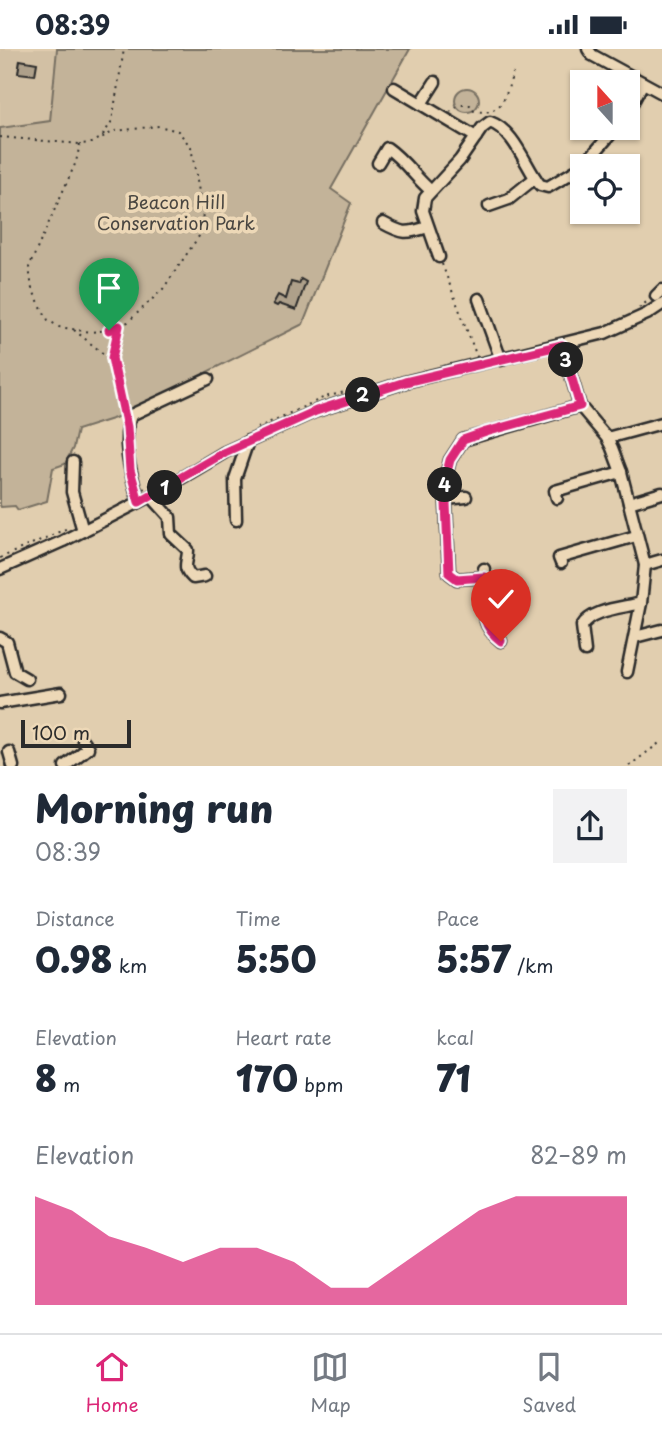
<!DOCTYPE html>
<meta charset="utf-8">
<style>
body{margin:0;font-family:"Playpen Sans",sans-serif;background:#f2f2f3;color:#1f2937;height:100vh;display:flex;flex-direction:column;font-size:26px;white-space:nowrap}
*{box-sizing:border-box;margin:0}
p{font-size:23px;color:#747a83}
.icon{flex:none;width:38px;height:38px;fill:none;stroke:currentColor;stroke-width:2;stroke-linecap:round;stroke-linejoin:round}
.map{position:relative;height:717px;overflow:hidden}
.details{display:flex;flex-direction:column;background:#fff;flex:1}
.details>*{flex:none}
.needle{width:46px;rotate:339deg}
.controls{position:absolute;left:570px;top:21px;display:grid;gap:14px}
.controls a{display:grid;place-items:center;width:70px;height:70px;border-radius:0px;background:#fff;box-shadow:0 2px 5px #0004;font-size:35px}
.scale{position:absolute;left:21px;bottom:18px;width:110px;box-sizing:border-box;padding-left:7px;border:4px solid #2b2b2b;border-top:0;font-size:19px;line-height:24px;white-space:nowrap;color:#2b2b2b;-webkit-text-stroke:5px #edd8b7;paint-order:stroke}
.pin{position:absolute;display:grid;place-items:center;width:60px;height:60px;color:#fff;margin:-72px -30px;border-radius:50% 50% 50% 0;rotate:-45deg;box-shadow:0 0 7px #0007}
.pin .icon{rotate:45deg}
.km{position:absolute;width:35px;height:35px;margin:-18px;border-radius:50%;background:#222;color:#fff;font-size:19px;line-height:35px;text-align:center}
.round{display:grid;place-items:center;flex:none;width:74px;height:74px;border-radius:0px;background:#f2f2f3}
.head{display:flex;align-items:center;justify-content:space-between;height:119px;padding:0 35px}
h1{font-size:38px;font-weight:800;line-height:52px}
.figures{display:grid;grid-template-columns:repeat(3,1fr);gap:10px;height:119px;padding:7px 35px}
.figures div{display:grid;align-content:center}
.figures b{font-size:35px;font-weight:800}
.figures small{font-size:19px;font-weight:400}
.figures p{font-size:19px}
.chart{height:196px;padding:14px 35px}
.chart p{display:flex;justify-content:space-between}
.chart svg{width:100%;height:126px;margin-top:7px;fill:#db2777;opacity:.7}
.status{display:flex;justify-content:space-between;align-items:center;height:49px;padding:0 35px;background:#fff;direction:ltr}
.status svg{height:19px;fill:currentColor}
.menu{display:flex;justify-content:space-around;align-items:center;height:98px;border-top:2px solid #e0e1e3;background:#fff;font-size:19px;color:#747a83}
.menu a{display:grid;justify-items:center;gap:4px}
.menu .current{color:#db2777}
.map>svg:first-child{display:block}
.built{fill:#d2c0a4}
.green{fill:#c3b399;stroke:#776f62;stroke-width:2}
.building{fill:#aea08a;stroke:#2b2b2b;stroke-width:2}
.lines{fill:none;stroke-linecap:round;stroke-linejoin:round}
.minor-casing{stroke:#2b2b2b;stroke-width:15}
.path{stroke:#2b2b2b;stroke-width:2;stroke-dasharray:2 5;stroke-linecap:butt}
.minor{stroke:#edd8b7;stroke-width:10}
.route-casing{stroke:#fff;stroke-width:14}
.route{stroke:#db2777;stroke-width:9}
.labels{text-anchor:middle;stroke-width:7;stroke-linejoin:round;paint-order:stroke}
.park-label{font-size:18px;fill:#494641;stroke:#edd8b7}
</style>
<div class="status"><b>08:39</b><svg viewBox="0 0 49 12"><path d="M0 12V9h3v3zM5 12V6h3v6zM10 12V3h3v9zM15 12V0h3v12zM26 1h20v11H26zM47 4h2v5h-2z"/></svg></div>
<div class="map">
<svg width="662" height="717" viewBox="0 0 662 717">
<rect width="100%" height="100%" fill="#e1ceaf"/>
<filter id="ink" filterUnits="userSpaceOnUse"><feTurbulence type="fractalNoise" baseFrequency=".0143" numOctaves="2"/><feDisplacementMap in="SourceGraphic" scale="14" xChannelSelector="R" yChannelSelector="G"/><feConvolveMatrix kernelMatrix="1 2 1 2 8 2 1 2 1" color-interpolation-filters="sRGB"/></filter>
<g filter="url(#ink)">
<!-- built -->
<polygon class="built" points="0,0 57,0 50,72 0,79"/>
<!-- green -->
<g class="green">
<polygon points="57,0 410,0 331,140 351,154 303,275 115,369 77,381 73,399 65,415 53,419 47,452 18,461 15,457 1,458 0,456 0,79 50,72"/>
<circle cx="467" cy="51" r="12"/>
</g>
<!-- building -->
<g class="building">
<polygon points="20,11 37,14 35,26 18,24"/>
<polygon points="301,230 306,233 296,261 279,255 277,257 273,255 278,246 286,250 291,233 299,235"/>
</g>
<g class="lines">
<defs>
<g id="minor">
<polyline points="588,0 592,6 662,44"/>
<polyline points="394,39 476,88"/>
<polyline points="421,55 435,33"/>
<polyline points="628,62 643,34"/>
<path d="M378,114L387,99C404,111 415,128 430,141"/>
<polyline points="489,157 509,150 535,129"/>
<path d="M383,174C403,185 406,185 428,178"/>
<path d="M439,208L423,162L425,149L460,111L482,79L490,73C515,82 525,117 540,136L548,138L582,118L616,79"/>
<polyline points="656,247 662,241"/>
<polyline points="479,250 501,311"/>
<polyline points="562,296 580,357 607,389 612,399 621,423 645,516 641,554 627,623"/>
<polyline points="607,389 662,374"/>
<polyline points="73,413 72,443 83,482"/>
<path d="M151,447L170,468L171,485L188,501C188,515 181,517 193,529L205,527"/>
<polyline points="557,449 555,442 621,423"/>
<polyline points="446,450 466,448"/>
<path d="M139,453C131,425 121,393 131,366L208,330"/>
<polyline points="629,454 662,444"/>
<polyline points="236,471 235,430 248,392"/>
<polyline points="561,514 559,509 636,487"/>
<polyline points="645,516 662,511"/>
<polyline points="0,520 63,492 151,447 225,403 316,362 405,333 605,284 647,265 662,255"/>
<polyline points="484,520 484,528 457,530 449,524 445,431 450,411 463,391 580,357"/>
<path d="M484,528C485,554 477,574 501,592"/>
<polyline points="635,588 662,581"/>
<polyline points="0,589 7,593 15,623 27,630"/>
<path d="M585,602L582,577C592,560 623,559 641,554"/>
<polyline points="0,654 61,644"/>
<polyline points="9,703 13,717"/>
<polyline points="65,717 88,699 83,692"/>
</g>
</defs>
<!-- minor casing -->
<use href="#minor" class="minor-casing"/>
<!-- path -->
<g class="path">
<path d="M450,63L460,56H470L474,62C504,67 505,47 513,24"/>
<polyline points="103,86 112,72 124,0"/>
<polyline points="0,88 80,95 92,94 99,90"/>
<polyline points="80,95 76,113 29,218 32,240 48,271 59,278 91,283 109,281 128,273 163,240 199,187 203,165 191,98 178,82 159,77 115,82 101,89"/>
<polyline points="442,215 477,308"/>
<polyline points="639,259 649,251"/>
<polyline points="119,278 112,309 123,361"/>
<polyline points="74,281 110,310"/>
<polyline points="257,379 325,348 352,341"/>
<polyline points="143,440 168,426"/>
<polyline points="0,509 70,478"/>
<polyline points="629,717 662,692"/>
</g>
<!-- minor -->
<use href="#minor" class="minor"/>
</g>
</g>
<g class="lines" filter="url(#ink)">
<defs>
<path id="route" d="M109,281L119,277L112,309L127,378L130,421L139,453L225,403L316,362L405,333L562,296L580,357L486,383L463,391L450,411L445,431L449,524L457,530L484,528C485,554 477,574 501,592"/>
</defs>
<!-- route casing -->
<use href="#route" class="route-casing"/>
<!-- route -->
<use href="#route" class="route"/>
</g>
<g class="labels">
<!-- park labels -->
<g class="park-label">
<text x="176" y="160">Beacon Hill<tspan x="176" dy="21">Conservation Park</tspan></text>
</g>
</g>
</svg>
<div class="controls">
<a><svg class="needle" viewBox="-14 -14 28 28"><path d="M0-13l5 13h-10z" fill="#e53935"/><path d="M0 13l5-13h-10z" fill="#747a83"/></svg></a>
<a><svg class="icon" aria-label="locate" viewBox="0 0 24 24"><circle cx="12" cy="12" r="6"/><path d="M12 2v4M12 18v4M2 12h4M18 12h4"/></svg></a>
</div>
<div class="scale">100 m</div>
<div class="pin" style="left:109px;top:281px;background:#1e9e55"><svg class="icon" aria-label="arrive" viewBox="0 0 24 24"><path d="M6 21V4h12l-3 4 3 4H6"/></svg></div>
<div class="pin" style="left:501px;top:592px;background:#d93025"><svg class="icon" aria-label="check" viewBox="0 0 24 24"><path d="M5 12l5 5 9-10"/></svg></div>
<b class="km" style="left:165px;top:439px">1</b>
<b class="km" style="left:363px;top:346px">2</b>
<b class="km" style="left:566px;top:311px">3</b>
<b class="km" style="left:445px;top:436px">4</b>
</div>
<section class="details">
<div class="head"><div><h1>Morning run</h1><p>08:39</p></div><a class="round"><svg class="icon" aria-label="share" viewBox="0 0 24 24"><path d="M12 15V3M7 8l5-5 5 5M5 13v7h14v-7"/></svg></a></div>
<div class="figures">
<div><p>Distance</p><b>0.98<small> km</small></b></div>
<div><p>Time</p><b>5:50</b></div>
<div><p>Pace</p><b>5:57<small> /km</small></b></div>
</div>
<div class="figures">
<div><p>Elevation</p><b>8<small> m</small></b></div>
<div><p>Heart rate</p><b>170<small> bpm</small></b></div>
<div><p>kcal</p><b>71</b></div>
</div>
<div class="chart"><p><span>Elevation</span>82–89 m</p>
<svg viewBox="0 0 160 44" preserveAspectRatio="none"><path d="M0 44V6L10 11L20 20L30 24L40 29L50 24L60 24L70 29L80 38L90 38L100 29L110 20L120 11L130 6L140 6L150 6L160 6V44z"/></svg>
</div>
</section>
<nav class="menu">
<a class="current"><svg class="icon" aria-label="home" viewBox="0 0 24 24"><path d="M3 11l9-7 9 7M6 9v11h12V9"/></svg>Home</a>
<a><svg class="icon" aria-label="map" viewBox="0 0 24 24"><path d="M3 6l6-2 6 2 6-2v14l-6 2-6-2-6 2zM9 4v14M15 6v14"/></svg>Map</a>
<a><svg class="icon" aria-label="saved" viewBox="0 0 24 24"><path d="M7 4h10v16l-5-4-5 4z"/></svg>Saved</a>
</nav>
